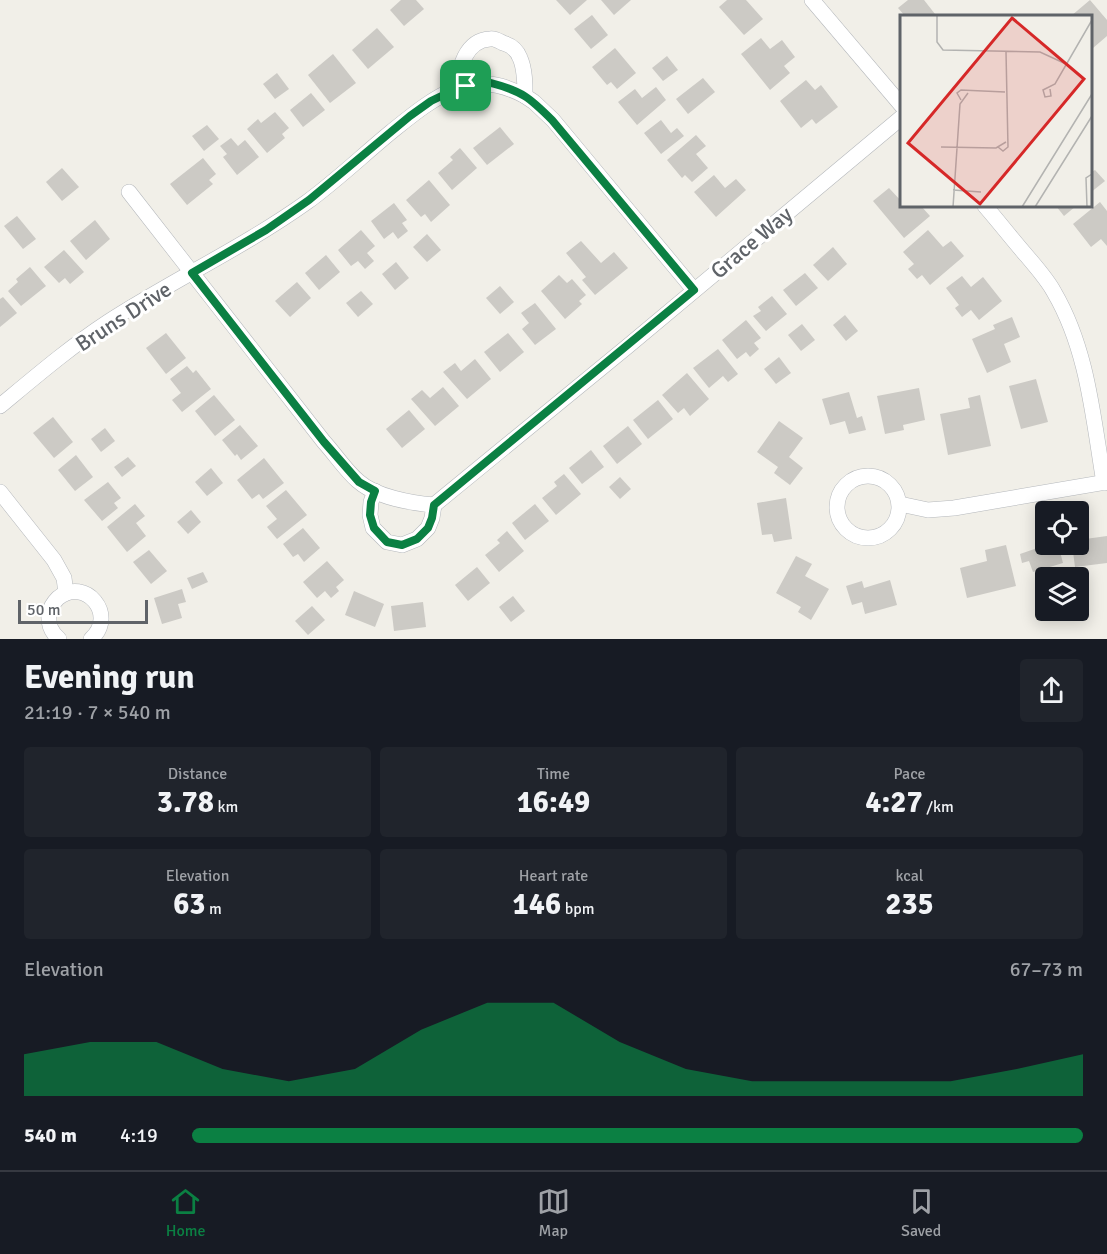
<!DOCTYPE html>
<meta charset="utf-8">
<style>
body{margin:0;font-family:Signika,sans-serif;background:#20242c;color:#f1f3f6;height:100vh;display:flex;flex-direction:column;font-size:22px;white-space:nowrap}
*{box-sizing:border-box;margin:0}
p{font-size:20px;color:#9ea1a6}
.icon{flex:none;width:33px;height:33px;fill:none;stroke:currentColor;stroke-width:2;stroke-linecap:round;stroke-linejoin:round}
.map{position:relative;height:639px;overflow:hidden}
.details{display:flex;flex-direction:column;background:#171b24;flex:1}
.details>*{flex:none}
.controls{position:absolute;left:1035px;top:501px;display:grid;gap:12px}
.controls a{display:grid;place-items:center;width:54px;height:54px;border-radius:6px;background:#171b24;box-shadow:0 3px 15px #0003;font-size:30px}
.scale{position:absolute;left:18px;bottom:15px;width:130px;box-sizing:border-box;padding-left:6px;border:3px solid #5f6368;border-top:0;font-size:16px;line-height:21px;white-space:nowrap;color:#5f6368;-webkit-text-stroke:4px #fff;paint-order:stroke}
.pin{position:absolute;display:grid;place-items:center;width:51px;height:51px;color:#fff;margin:-26px;border-radius:12px;box-shadow:0 3px 9px #0006}
.round{display:grid;place-items:center;flex:none;width:63px;height:63px;border-radius:6px;background:#20242c}
.head{display:flex;align-items:center;justify-content:space-between;height:102px;padding:0 24px}
h1{font-size:33px;font-weight:800;line-height:45px}
.stats{display:grid;grid-template-columns:repeat(3,1fr);gap:9px;height:102px;padding:6px 24px}
.stats div{display:grid;align-content:center;border-radius:6px;background:#20242c;text-align:center}
.stats b{font-size:30px;font-weight:800}
.stats small{font-size:16px;font-weight:400}
.stats p{font-size:16px}
.chart{height:168px;padding:12px 24px}
.chart p{display:flex;justify-content:space-between}
.chart svg{width:100%;height:108px;margin-top:6px;fill:#0b8043;opacity:.7}
ul{padding:0 24px;list-style:none;font-size:20px}
li{display:grid;grid-template-columns:96px 72px 1fr;align-items:center;height:45px}
li i{height:15px;border-radius:8px;background:#0b8043}
.tabs{display:flex;justify-content:space-around;align-items:center;height:84px;border-top:2px solid #363941;background:#171b24;font-size:16px;color:#9ea1a6}
.tabs a{display:grid;justify-items:center;gap:3px}
.tabs .current{color:#0b8043}
.map>svg:first-child{display:block}
.building{fill:#cccac5}
.lines{fill:none;stroke-linecap:round;stroke-linejoin:round}
.minor-casing{stroke:#b5b8bc;stroke-width:16}
.minor{stroke:#fff;stroke-width:15}
.route-casing{stroke:#fff;stroke-width:12}
.route{stroke:#0b8043;stroke-width:8}
.labels{text-anchor:middle;stroke-width:6;stroke-linejoin:round;paint-order:stroke}
.street-label{font-size:22px;fill:#5f6368;stroke:#fff}
.inset-road{fill:none;stroke:#b3b3b1;stroke-width:1.5}
.view{fill:#d62828;fill-opacity:0.15;stroke:#d62828;stroke-width:3}
.inset-edge{fill:none;stroke:#5f6368;stroke-width:3}
</style>
<div class="map">
<svg width="1107" height="639" viewBox="0 0 1107 639">
<rect width="100%" height="100%" fill="#f1efe8"/>
<!-- building -->
<g class="building">
<polygon points="401,0 416,0 424,9 404,26 390,10"/>
<polygon points="556,0 587,0 570,15"/>
<polygon points="601,0 631,0 614,15"/>
<polygon points="727,0 746,0 763,19 744,35 719,7"/>
<polygon points="908,0 924,0 935,14 932,16 905,16 898,8"/>
<polygon points="1090,0 1107,20 1107,36 1093,48 1090,44 1090,16 1071,16"/>
<polygon points="592,15 608,35 591,49 574,29"/>
<polygon points="377,28 394,47 368,69 352,50"/>
<polygon points="761,38 770,49 782,40 795,57 784,66 790,73 770,90 741,54"/>
<polygon points="615,48 636,73 617,89 611,82 607,85 592,67"/>
<polygon points="333,54 356,83 330,103 308,75"/>
<polygon points="667,56 678,70 663,81 652,68"/>
<polygon points="277,73 289,89 275,99 263,84"/>
<polygon points="703,78 715,92 688,114 676,99"/>
<polygon points="806,80 815,90 821,85 838,107 816,124 812,119 801,128 780,101"/>
<polygon points="656,87 666,100 637,125 618,102 635,89 642,98"/>
<polygon points="311,93 325,110 303,127 290,110"/>
<polygon points="275,112 289,128 282,134 285,138 267,153 247,129 258,119 261,123"/>
<polygon points="661,120 671,133 677,128 684,136 661,154 644,133"/>
<polygon points="207,125 219,139 204,151 192,136"/>
<polygon points="500,127 514,144 487,165 473,148"/>
<polygon points="696,135 706,146 696,154 708,168 692,182 685,175 682,178 667,160"/>
<polygon points="231,138 238,146 245,140 259,157 237,175 223,157 227,154 220,146"/>
<polygon points="460,148 477,168 452,190 438,173 453,160 450,157"/>
<polygon points="203,158 216,174 209,180 213,184 187,205 170,184"/>
<polygon points="62,168 79,187 62,201 46,182"/>
<polygon points="1095,170 1105,181 1090,193 1090,173"/>
<polygon points="714,175 725,188 736,179 746,190 716,217 694,192"/>
<polygon points="429,180 450,205 431,222 425,214 421,217 406,200"/>
<polygon points="889,188 902,202 902,206 921,206 930,216 904,238 873,201"/>
<polygon points="1100,202 1107,211 1107,246 1101,239 1091,247 1073,224"/>
<polygon points="394,203 407,220 402,223 408,231 398,239 393,232 384,239 371,221"/>
<polygon points="1056,206 1076,206 1064,216"/>
<polygon points="17,216 36,239 23,249 4,226"/>
<polygon points="95,220 110,239 86,260 70,241"/>
<polygon points="361,230 375,246 367,253 374,261 365,269 358,261 351,266 338,250"/>
<polygon points="928,230 943,247 951,241 964,256 930,285 922,275 917,279 908,269 914,264 903,252"/>
<polygon points="427,234 441,250 427,262 413,247"/>
<polygon points="581,241 601,263 614,252 628,268 595,295 582,280 586,277 566,253"/>
<polygon points="833,247 847,264 828,281 813,265"/>
<polygon points="64,250 84,272 70,284 65,278 59,283 44,267"/>
<polygon points="326,255 340,272 319,290 305,273"/>
<polygon points="396,262 409,278 395,290 382,274"/>
<polygon points="30,267 46,286 21,306 8,291 18,282 16,279"/>
<polygon points="805,273 818,288 796,306 783,290"/>
<polygon points="559,275 567,283 572,279 586,295 579,301 582,304 565,319 541,291"/>
<polygon points="962,276 971,287 983,277 1002,301 979,320 971,310 962,317 955,308 959,305 946,288"/>
<polygon points="297,282 311,298 290,317 275,301"/>
<polygon points="500,286 514,302 500,314 486,298"/>
<polygon points="361,291 373,304 358,317 346,303"/>
<polygon points="772,296 787,314 766,331 753,316 761,311 758,307"/>
<polygon points="3,297 17,313 0,327 0,299"/>
<polygon points="535,303 556,329 535,345 522,329 529,323 521,313"/>
<polygon points="845,315 858,331 846,341 833,325"/>
<polygon points="1012,317 1020,337 1004,344 1011,362 987,373 972,339 995,329 993,325"/>
<polygon points="746,320 761,338 754,343 759,349 750,357 746,352 737,359 722,340"/>
<polygon points="802,324 815,340 801,351 788,335"/>
<polygon points="166,333 186,358 166,374 146,348"/>
<polygon points="508,333 524,352 500,372 484,352"/>
<polygon points="718,349 738,374 728,382 723,376 709,388 693,368"/>
<polygon points="779,357 791,373 776,384 764,369"/>
<polygon points="475,359 491,379 467,399 443,372 455,363 461,371"/>
<polygon points="187,366 193,373 196,370 211,389 182,412 172,400 181,393 170,379"/>
<polygon points="687,373 709,399 690,416 684,408 678,413 662,395"/>
<polygon points="1036,379 1048,422 1021,429 1009,386"/>
<polygon points="443,387 459,406 435,426 411,399 422,390 430,398"/>
<polygon points="919,388 925,420 903,425 904,430 885,434 877,396"/>
<polygon points="849,392 857,418 862,416 866,430 849,434 845,421 830,425 822,399"/>
<polygon points="214,395 235,420 215,436 195,411"/>
<polygon points="980,395 991,446 948,455 940,414 970,408 968,398"/>
<polygon points="658,400 673,419 648,439 633,420"/>
<polygon points="409,410 425,429 402,448 386,429"/>
<polygon points="53,417 73,442 54,458 33,433"/>
<polygon points="779,421 803,438 789,457 803,468 790,485 774,473 778,467 757,452"/>
<polygon points="240,425 258,446 241,460 237,454 235,456 222,440"/>
<polygon points="628,426 642,444 617,464 603,446"/>
<polygon points="105,428 115,441 101,452 91,439"/>
<polygon points="591,450 604,467 582,484 569,468"/>
<polygon points="76,455 93,477 75,491 58,470"/>
<polygon points="128,457 136,466 122,477 114,467"/>
<polygon points="264,458 284,483 263,499 259,494 252,499 237,480"/>
<polygon points="211,468 223,483 207,496 195,482"/>
<polygon points="564,474 581,494 556,515 542,498 557,486 554,482"/>
<polygon points="620,477 631,489 620,499 609,487"/>
<polygon points="108,482 121,498 114,503 118,508 102,521 84,500"/>
<polygon points="286,490 307,515 277,539 267,527 277,519 266,506"/>
<polygon points="786,498 792,539 774,542 772,534 762,535 757,503"/>
<polygon points="135,504 145,516 136,523 146,536 127,552 107,527"/>
<polygon points="535,504 549,521 525,540 512,523"/>
<polygon points="191,510 201,522 188,534 177,522"/>
<polygon points="303,528 320,548 304,562 298,554 293,557 283,544"/>
<polygon points="507,531 524,551 499,572 485,555 500,543 497,540"/>
<polygon points="1107,536 1107,563 1075,567 1072,544 1078,544 1078,540"/>
<polygon points="1049,544 1058,544 1063,563 1033,572 1029,561 1022,563 1020,554"/>
<polygon points="1006,545 1016,586 967,598 960,568 987,561 985,550"/>
<polygon points="149,550 167,571 151,584 133,562"/>
<polygon points="796,556 812,564 805,576 829,589 811,620 798,612 801,607 776,593"/>
<polygon points="327,561 344,580 336,587 339,591 331,598 325,591 317,598 303,582"/>
<polygon points="477,567 490,583 468,601 455,585"/>
<polygon points="203,572 208,582 192,589 187,578"/>
<polygon points="890,580 897,605 865,614 862,602 852,605 846,586 862,581 864,588"/>
<polygon points="182,589 186,602 178,604 182,618 162,624 154,598"/>
<polygon points="354,591 384,604 375,627 345,615"/>
<polygon points="513,596 525,611 511,622 499,607"/>
<polygon points="423,602 426,627 394,631 391,606"/>
<polygon points="312,606 325,620 308,635 295,621"/>
</g>
<g class="lines">
<defs>
<g id="minor">
<polyline points="812,0 902,106"/>
<path d="M456,89C459,69 465,40 490,39C494,38 499,41 503,43C511,45 517,50 520,58C525,69 525,84 525,96L534,102L553,120L694,290"/>
<path d="M129,192L324,442C335,454 346,471 358,481C376,497 411,503 434,505"/>
<path d="M985,206C999,222 1012,239 1026,255C1036,267 1047,279 1054,292C1088,350 1093,418 1104,483"/>
<path d="M0,406C35,377 70,347 108,322C173,280 244,247 307,202C336,181 363,155 391,132C411,116 431,99 455,89C479,79 503,84 525,96"/>
<circle cx="868" cy="507" r="31"/>
<polyline points="375,491 371,502 370,515 373,528 387,542 402,545 417,539 428,528 432,518 434,505"/>
<polyline points="0,492 54,560 64,578 66,593"/>
<polyline points="900,504 928,510 954,508 1107,482"/>
<polyline points="434,505 628,346 902,117"/>
<path d="M59,639C51,632 48,625 49,614C50,608 53,603 58,598C85,576 118,615 91,639"/>
</g>
</defs>
<!-- minor casing -->
<use href="#minor" class="minor-casing"/>
<!-- minor -->
<use href="#minor" class="minor"/>
</g>
<g class="lines">
<defs>
<path id="route" d="M491,83C522,91 530,98 552,120L694,290L434,505L432,518L428,528L417,539L402,545L387,542L374,528L370,515L371,502L375,491L359,482L324,442L192,273L266,230L309,200L410,116L431,101L456,89L466,86Z"/>
</defs>
<!-- route casing -->
<use href="#route" class="route-casing"/>
<!-- route -->
<use href="#route" class="route"/>
</g>
<g class="labels">
<!-- street labels -->
<g class="street-label">
<text transform="translate(751 242) rotate(-40)" y="8">Grace Way</text>
<text transform="translate(123 316) rotate(-33)" y="8">Bruns Drive</text>
</g>
</g>
<!-- overview -->
<g transform="translate(900 15)">
<rect width="192" height="192" fill="#f1efe8"/>
<path class="inset-road" d="M37,0V27L43,35L140,37L166,49M150,74L151,81L145,82L143,75L155,69L192,5M61,85L57,78L61,75L105,77M41,132L96,133L106,127M98,132L103,136L108,132L106,37M53,175L81,177M53,192L60,89L68,78M122,192L192,79M135,192L192,101M187,192L186,163L192,159"/>
<path class="view" d="M112,3L184,64L80,189L8,128Z"/>
<rect width="192" height="192" class="inset-edge"/>
</g>
</svg>
<div class="controls">
<a><svg class="icon" aria-label="locate" viewBox="0 0 24 24"><circle cx="12" cy="12" r="6"/><path d="M12 2v4M12 18v4M2 12h4M18 12h4"/></svg></a>
<a><svg class="icon" aria-label="layers" viewBox="0 0 24 24"><path d="M12 4l9 5-9 5-9-5zM3 14l9 5 9-5"/></svg></a>
</div>
<div class="scale">50 m</div>
<div class="pin" style="left:466px;top:86px;background:#1e9e55"><svg class="icon" aria-label="arrive" viewBox="0 0 24 24"><path d="M6 21V4h12l-3 4 3 4H6"/></svg></div>
</div>
<section class="details">
<div class="head"><div><h1>Evening run</h1><p>21:19 · 7 × 540 m</p></div><a class="round"><svg class="icon" aria-label="share" viewBox="0 0 24 24"><path d="M12 15V3M7 8l5-5 5 5M5 13v7h14v-7"/></svg></a></div>
<div class="stats">
<div><p>Distance</p><b>3.78<small> km</small></b></div>
<div><p>Time</p><b>16:49</b></div>
<div><p>Pace</p><b>4:27<small> /km</small></b></div>
</div>
<div class="stats">
<div><p>Elevation</p><b>63<small> m</small></b></div>
<div><p>Heart rate</p><b>146<small> bpm</small></b></div>
<div><p>kcal</p><b>235</b></div>
</div>
<div class="chart"><p><span>Elevation</span>67–73 m</p>
<svg viewBox="0 0 160 44" preserveAspectRatio="none"><path d="M0 44V27L10 22L20 22L30 33L40 38L50 33L60 17L70 6L80 6L90 22L100 33L110 38L120 38L130 38L140 38L150 33L160 27V44z"/></svg>
</div>
<ul>
<li><b>540 m</b>4:19<i style="width:100%"></i></li>
</ul>
</section>
<nav class="tabs">
<a class="current"><svg class="icon" aria-label="home" viewBox="0 0 24 24"><path d="M3 11l9-7 9 7M6 9v11h12V9"/></svg>Home</a>
<a><svg class="icon" aria-label="map" viewBox="0 0 24 24"><path d="M3 6l6-2 6 2 6-2v14l-6 2-6-2-6 2zM9 4v14M15 6v14"/></svg>Map</a>
<a><svg class="icon" aria-label="saved" viewBox="0 0 24 24"><path d="M7 4h10v16l-5-4-5 4z"/></svg>Saved</a>
</nav>
